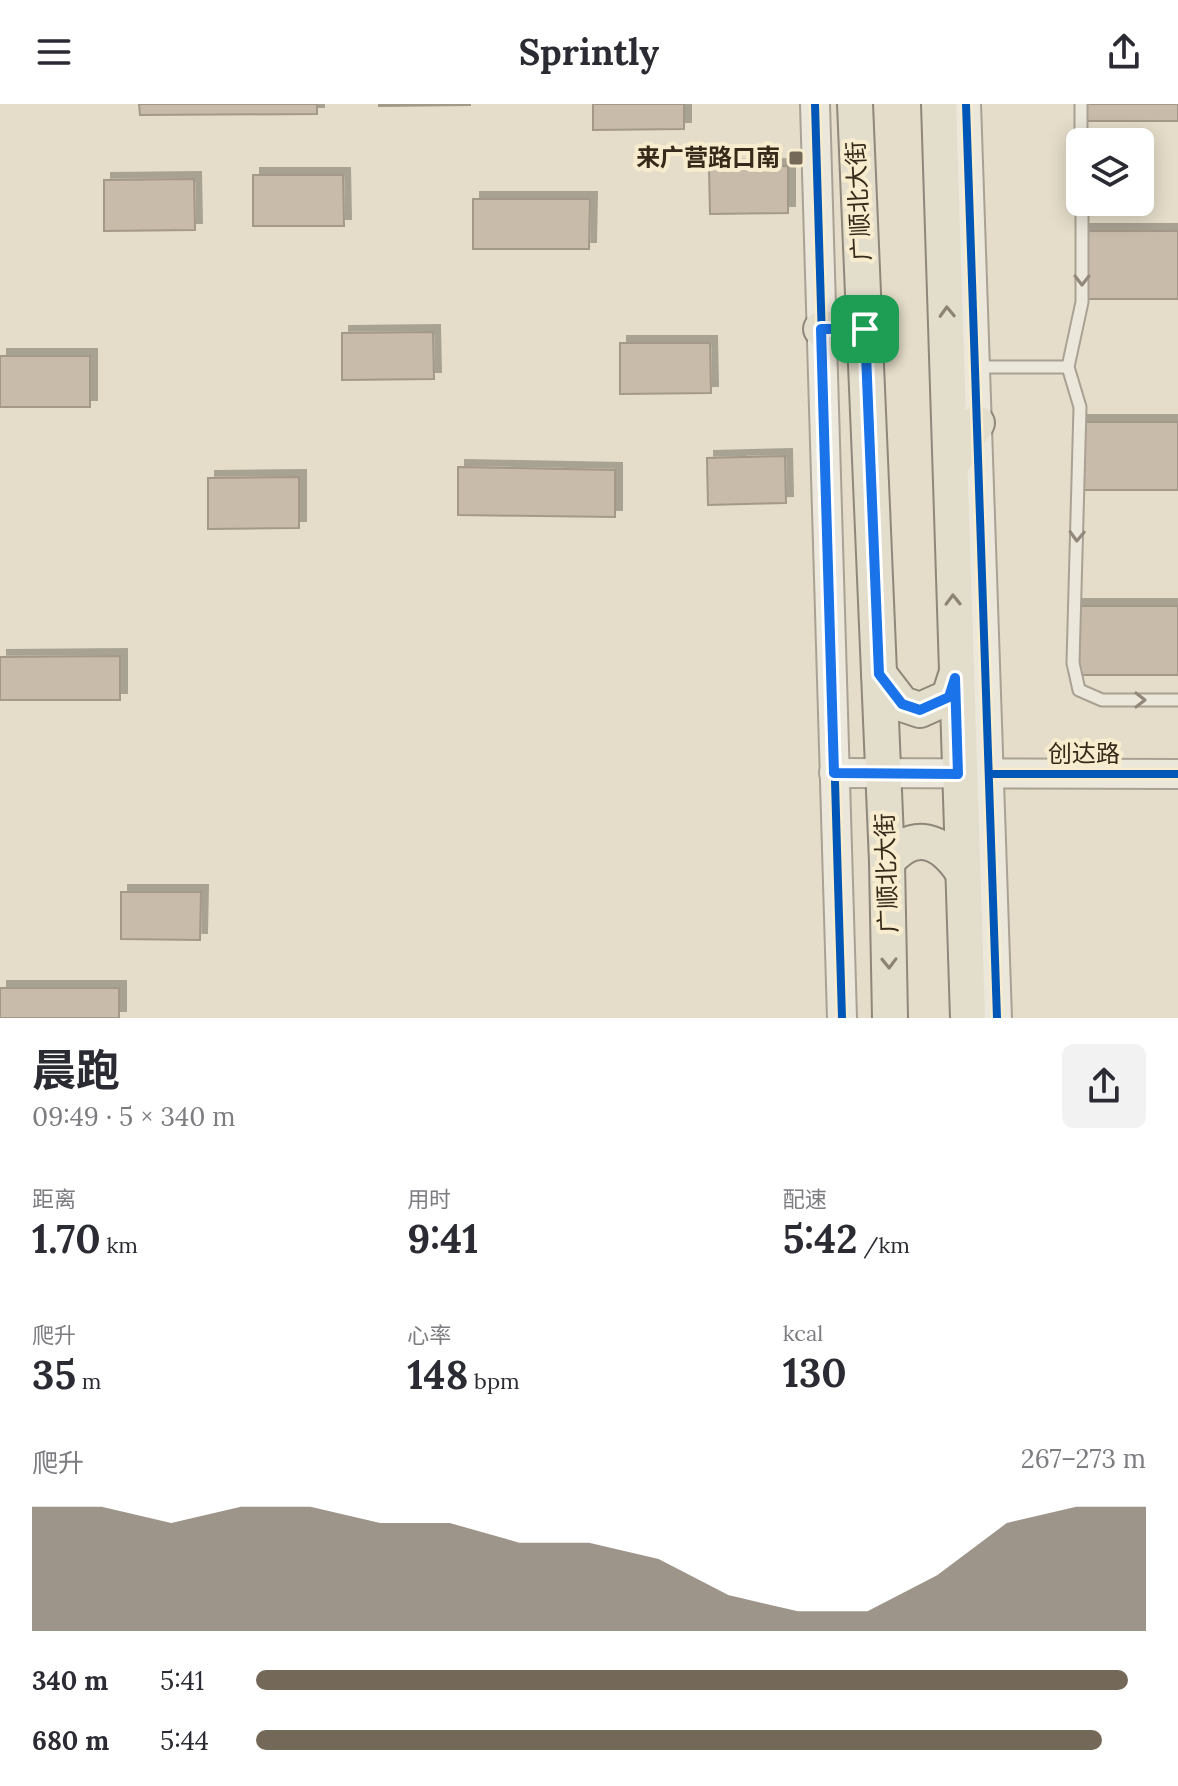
<!DOCTYPE html>
<html lang="zh">
<meta charset="utf-8">
<style>
body{margin:0;font-family:Lora,"Noto Sans SC",serif;background:#f2f2f3;color:#2b2b33;height:100vh;display:flex;flex-direction:column;font-size:30px;white-space:nowrap}
*{box-sizing:border-box;margin:0}
p{font-size:26px;color:#7c7c81}
.icon{flex:none;width:44px;height:44px;fill:none;stroke:currentColor;stroke-width:2;stroke-linecap:round;stroke-linejoin:round}
.map{position:relative;height:914px;overflow:hidden}
.details{display:flex;flex-direction:column;background:#fff;flex:1}
.details>*{flex:none}
.buttons{position:absolute;left:1066px;top:24px;display:grid;gap:16px}
.buttons a{display:grid;place-items:center;width:88px;height:88px;border-radius:12px;background:#fff;box-shadow:0 4px 20px #0003;font-size:40px}
.pin{position:absolute;display:grid;place-items:center;width:68px;height:68px;color:#fff;margin:-34px;border-radius:16px;box-shadow:0 4px 12px #0006}
.round{display:grid;place-items:center;flex:none;width:84px;height:84px;border-radius:12px;background:#f2f2f3}
.head{display:flex;align-items:center;justify-content:space-between;height:136px;padding:0 32px}
h1{font-size:44px;font-weight:700;line-height:60px}
.figures{display:grid;grid-template-columns:repeat(3,1fr);gap:12px;height:136px;padding:8px 32px}
.figures div{display:grid;align-content:center}
.figures b{font-size:40px;font-weight:700}
.figures small{font-size:22px;font-weight:400}
.figures p{font-size:22px}
.chart{height:224px;padding:16px 32px}
.chart p{display:flex;justify-content:space-between}
.chart svg{width:100%;height:144px;margin-top:8px;fill:#746958;opacity:.7}
ul{padding:0 32px;list-style:none;font-size:26px}
li{display:grid;grid-template-columns:128px 96px 1fr;align-items:center;height:60px}
li i{height:20px;border-radius:10px;background:#746958}
header{display:flex;justify-content:space-between;align-items:center;height:104px;padding:0 32px;background:#fff;font-size:36px;font-weight:700}
.map>svg:first-child{display:block}
.building{fill:#c8bbaa;stroke:#a49889;stroke-width:2;filter:url(#shadow)}
.lines{fill:none;stroke-linecap:round;stroke-linejoin:round}
.service-casing{stroke:#a9a193;stroke-width:15}
.tertiary-casing{stroke:#a9a193;stroke-width:32}
.primary-casing{stroke:#8f877a;stroke-width:38}
.service{stroke:#ece7db;stroke-width:11}
.tertiary{stroke:#ece7db;stroke-width:28}
.primary{stroke:#e3ddcc;stroke-width:34}
.cycleway-casing{stroke:#f7eccd;stroke-width:13}
.cycleway{stroke:#0057b8;stroke-width:8}
.oneway{stroke:#92887b}
.oneway2{stroke:#8d8474}
.route-casing{stroke:#fff;stroke-width:16}
.route{stroke:#1a73e8;stroke-width:10}
.poi-dot{fill:#746958;stroke:#f7eccd;stroke-width:3}
.labels{text-anchor:middle;stroke-width:8;stroke-linejoin:round;paint-order:stroke}
.poi-label{font-size:24px;font-weight:bold;fill:#372a1b;stroke:#f7eccd;text-anchor:end}
.street-label{font-size:24px;fill:#372a1b;stroke:#f7eccd}
</style>
<header><svg class="icon" aria-label="menu" viewBox="0 0 24 24"><path d="M4 6h16M4 12h16M4 18h16"/></svg>Sprintly<svg class="icon" aria-label="share" viewBox="0 0 24 24"><path d="M12 15V3M7 8l5-5 5 5M5 13v7h14v-7"/></svg></header>
<div class="map">
<svg width="1178" height="914" viewBox="0 0 1178 914">
<defs>
<filter id="shadow"><feDropShadow dx="7" dy="-7" stdDeviation="0" flood-color="#0004"/></filter>
</defs>
<rect width="100%" height="100%" fill="#e5ddc9"/>
<!-- building -->
<g class="building">
<polygon points="139,0 317,0 317,10 140,11"/>
<polygon points="379,0 470,0 470,1 379,2"/>
<polygon points="593,0 684,0 684,25 593,26"/>
<rect x="1081" y="0" width="97" height="17"/>
<polygon points="788,62 788,109 710,110 709,63"/>
<polygon points="253,71 343,71 344,122 253,122"/>
<polygon points="194,75 195,126 104,127 104,76"/>
<polygon points="473,95 590,95 589,145 473,145"/>
<rect x="1078" y="127" width="100" height="68"/>
<polygon points="433,228 434,275 342,276 342,229"/>
<polygon points="620,239 710,239 711,289 620,290"/>
<rect x="0" y="252" width="90" height="51"/>
<rect x="1078" y="318" width="100" height="68"/>
<polygon points="785,352 786,399 708,401 707,354"/>
<polygon points="458,363 615,366 615,413 458,411"/>
<polygon points="299,373 299,424 208,425 208,374"/>
<rect x="1072" y="502" width="106" height="69"/>
<polygon points="120,552 120,596 0,596 0,553"/>
<polygon points="121,788 201,788 200,836 121,835"/>
<rect x="0" y="884" width="119" height="30"/>
</g>
<g class="lines">
<defs>
<g id="service">
<polyline points="1081,0 1081,38"/>
<polyline points="1082,98 1082,198 1068,263 1080,303 1073,559 1079,586 1102,596 1178,596"/>
<polyline points="976,263 1068,263"/>
</g>
<g id="tertiary">
<polyline points="815,0 842,914"/>
<polyline points="966,0 997,914"/>
<polyline points="834,669 1178,670"/>
</g>
<g id="primary">
<polyline points="855,0 887,758 890,914"/>
<polyline points="939,0 968,914"/>
<polyline points="821,225 865,225"/>
<polyline points="951,362 977,319"/>
<polyline points="879,570 902,600 920,606 949,593 955,574"/>
<path d="M887,758C914,725 941,736 962,767"/>
</g>
</defs>
<!-- service casing -->
<use href="#service" class="service-casing"/>
<!-- tertiary casing -->
<use href="#tertiary" class="tertiary-casing"/>
<!-- primary casing -->
<use href="#primary" class="primary-casing"/>
<!-- service -->
<use href="#service" class="service"/>
<!-- tertiary -->
<use href="#tertiary" class="tertiary"/>
<!-- primary -->
<use href="#primary" class="primary"/>
<defs>
<g id="cycleway">
<polyline points="815,0 842,914"/>
<polyline points="966,0 997,914"/>
<polyline points="989,670 1178,670"/>
</g>
</defs>
<!-- cycleway casing -->
<use href="#cycleway" class="cycleway-casing"/>
<!-- cycleway -->
<use href="#cycleway" class="cycleway"/>
</g>
<!-- one-way arrows -->
<defs><path id="oneway-chevron" d="M-2-3.5L2.5 0L-2 3.5" fill="none" stroke-width="1.6" stroke-linecap="round" stroke-linejoin="round" transform="scale(2)"/></defs>
<g class="oneway">
<use href="#oneway-chevron" transform="translate(1082 176) rotate(90)"/>
<use href="#oneway-chevron" transform="translate(1077 432) rotate(92)"/>
<use href="#oneway-chevron" transform="translate(1140 596)"/>
</g>
<g class="oneway2">
<use href="#oneway-chevron" transform="translate(947 208) rotate(-92)"/>
<use href="#oneway-chevron" transform="translate(953 496) rotate(-91)"/>
<use href="#oneway-chevron" transform="translate(889 859) rotate(89)"/>
</g>
<g class="lines">
<defs>
<polygon id="route" points="821,225 865,225 879,570 902,600 920,606 949,593 955,574 958,670 834,669"/>
</defs>
<!-- route casing -->
<use href="#route" class="route-casing"/>
<!-- route -->
<use href="#route" class="route"/>
</g>
<!-- markers -->
<rect class="poi-dot" x="788" y="46" width="16" height="16" rx="4"/>
<g class="labels">
<!-- poi labels -->
<g class="poi-label">
<text x="780" y="62">来广营路口南</text>
</g>
<!-- street labels -->
<g class="street-label">
<text transform="translate(859 97) rotate(-93)" y="8">广顺北大街</text>
<text x="1084" y="658">创达路</text>
<text transform="translate(887 769) rotate(-92)" y="8">广顺北大街</text>
</g>
</g>
</svg>
<div class="buttons">
<a><svg class="icon" aria-label="layers" viewBox="0 0 24 24"><path d="M12 4l9 5-9 5-9-5zM3 14l9 5 9-5"/></svg></a>
</div>
<div class="pin" style="left:865px;top:225px;background:#1e9e55"><svg class="icon" aria-label="arrive" viewBox="0 0 24 24"><path d="M6 21V4h12l-3 4 3 4H6"/></svg></div>
</div>
<section class="details">
<div class="head"><div><h1>晨跑</h1><p>09:49 · 5 × 340 m</p></div><a class="round"><svg class="icon" aria-label="share" viewBox="0 0 24 24"><path d="M12 15V3M7 8l5-5 5 5M5 13v7h14v-7"/></svg></a></div>
<div class="figures">
<div><p>距离</p><b>1.70<small> km</small></b></div>
<div><p>用时</p><b>9:41</b></div>
<div><p>配速</p><b>5:42<small> /km</small></b></div>
</div>
<div class="figures">
<div><p>爬升</p><b>35<small> m</small></b></div>
<div><p>心率</p><b>148<small> bpm</small></b></div>
<div><p>kcal</p><b>130</b></div>
</div>
<div class="chart"><p><span>爬升</span>267–273 m</p>
<svg viewBox="0 0 160 44" preserveAspectRatio="none"><path d="M0 44V6L10 6L20 11L30 6L40 6L50 11L60 11L70 17L80 17L90 22L100 33L110 38L120 38L130 27L140 11L150 6L160 6V44z"/></svg>
</div>
<ul>
<li><b>340 m</b>5:41<i style="width:98%"></i></li>
<li><b>680 m</b>5:44<i style="width:95%"></i></li>
</ul>
</section>
